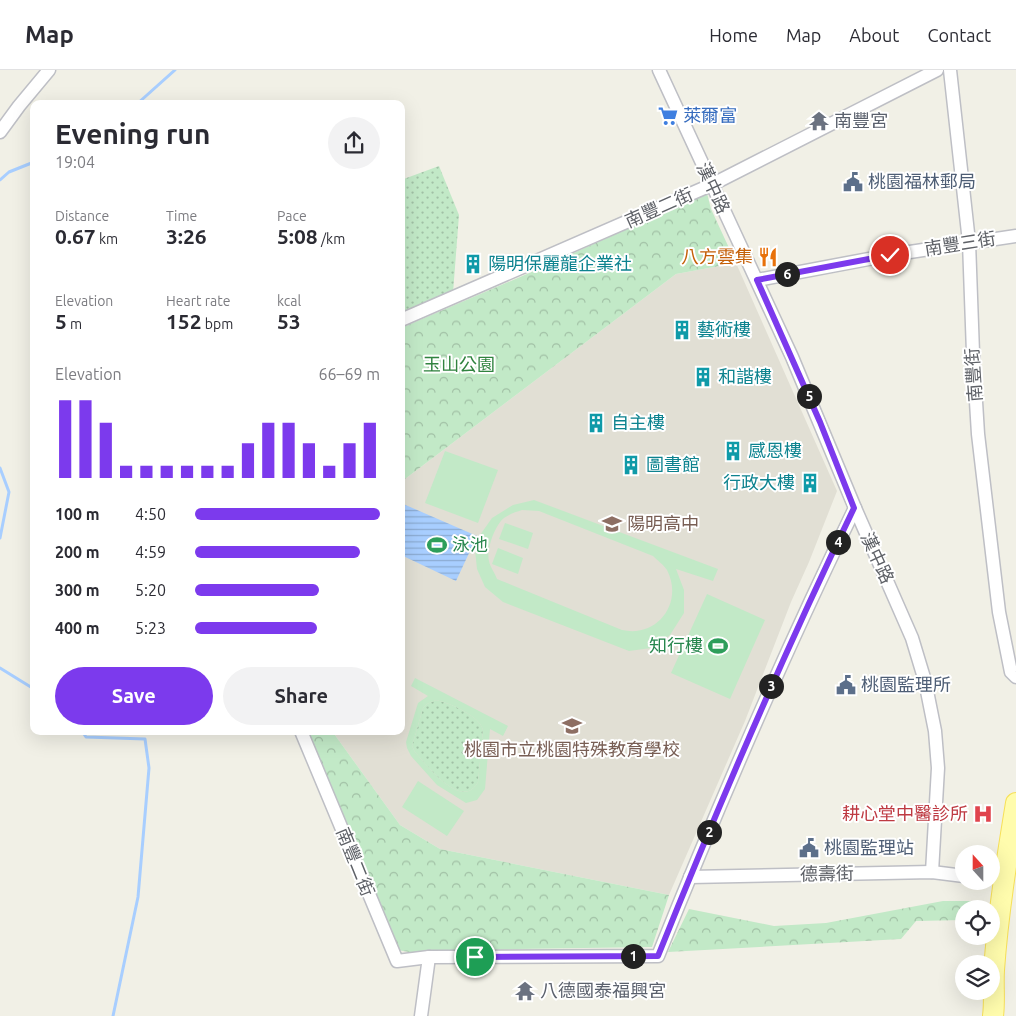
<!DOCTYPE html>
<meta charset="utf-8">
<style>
body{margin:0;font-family:Ubuntu,"Noto Sans TC",sans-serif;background:#f2f2f3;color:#2b2b33;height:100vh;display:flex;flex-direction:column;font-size:19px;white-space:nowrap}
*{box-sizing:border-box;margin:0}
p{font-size:16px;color:#7c7c81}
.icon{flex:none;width:28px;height:28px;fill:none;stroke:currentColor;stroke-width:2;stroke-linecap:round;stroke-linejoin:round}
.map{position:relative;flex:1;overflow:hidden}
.sheet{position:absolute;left:30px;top:30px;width:375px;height:635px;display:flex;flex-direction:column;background:#fff;border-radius:10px;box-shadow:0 5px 20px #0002}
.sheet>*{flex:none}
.needle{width:32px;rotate:339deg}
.fabs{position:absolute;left:955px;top:775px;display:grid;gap:10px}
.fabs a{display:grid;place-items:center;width:45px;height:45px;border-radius:50%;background:#fff;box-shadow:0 5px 20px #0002;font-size:25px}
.pin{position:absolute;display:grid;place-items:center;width:42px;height:42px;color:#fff;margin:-21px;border:2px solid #fff;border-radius:50%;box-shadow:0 1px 5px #0007}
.km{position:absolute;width:25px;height:25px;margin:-12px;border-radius:50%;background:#222;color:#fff;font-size:14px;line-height:25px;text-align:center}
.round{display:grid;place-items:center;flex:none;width:52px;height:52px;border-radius:26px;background:#f2f2f3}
.summary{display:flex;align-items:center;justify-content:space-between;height:85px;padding:0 25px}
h1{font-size:28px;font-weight:700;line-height:38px}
.stats{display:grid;grid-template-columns:repeat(3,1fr);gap:8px;height:85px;padding:5px 25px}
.stats div{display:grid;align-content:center}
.stats b{font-size:21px;font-weight:700}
.stats small{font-size:14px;font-weight:400}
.stats p{font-size:14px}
.chart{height:140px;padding:10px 25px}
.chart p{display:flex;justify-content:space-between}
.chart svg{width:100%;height:90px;margin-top:5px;stroke:#7c3aed;stroke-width:6}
.action{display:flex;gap:10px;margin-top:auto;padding:10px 25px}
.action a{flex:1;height:58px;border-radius:30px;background:#7c3aed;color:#fff;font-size:20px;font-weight:700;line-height:58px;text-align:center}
.action a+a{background:#f2f2f3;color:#2b2b33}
ul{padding:0 25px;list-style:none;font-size:16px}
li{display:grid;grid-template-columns:80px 60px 1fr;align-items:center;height:38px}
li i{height:12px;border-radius:6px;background:#7c3aed}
header{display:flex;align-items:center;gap:30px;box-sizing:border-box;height:70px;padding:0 25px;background:#fff;border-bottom:1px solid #e1e1e2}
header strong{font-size:24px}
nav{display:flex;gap:28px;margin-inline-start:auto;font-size:18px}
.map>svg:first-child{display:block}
.education{fill:#e1dfd4}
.grass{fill:url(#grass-dots)}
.forest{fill:url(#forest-crowns)}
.pitch{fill:#c2e9c7;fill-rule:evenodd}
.water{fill:url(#water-rules)}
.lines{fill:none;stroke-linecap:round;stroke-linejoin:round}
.stream{stroke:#a8ceff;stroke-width:3}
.street-casing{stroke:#bebfc5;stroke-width:15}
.primary-casing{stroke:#f7e058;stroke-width:22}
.street{stroke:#fff;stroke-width:12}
.primary{stroke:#fffcad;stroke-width:20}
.route-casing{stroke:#fff;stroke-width:10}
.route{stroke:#7c3aed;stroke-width:6}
.labels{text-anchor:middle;stroke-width:4;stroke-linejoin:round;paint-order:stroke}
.shop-label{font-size:18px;fill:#366cbe;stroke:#fff;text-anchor:start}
.worship-label{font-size:18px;fill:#5b616d;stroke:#fff;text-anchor:start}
.service-label{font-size:18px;fill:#4e5e75;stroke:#fff;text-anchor:start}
.street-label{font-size:18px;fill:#5e6167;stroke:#fff}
.food-label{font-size:18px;fill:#c56008;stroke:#fff;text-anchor:end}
.culture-label{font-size:18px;fill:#0d838f;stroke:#fff;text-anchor:start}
.park-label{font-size:18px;fill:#30833f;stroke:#fff}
.education-label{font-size:18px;fill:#785e54;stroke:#fff;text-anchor:start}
.leisure-label{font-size:18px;fill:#27864d;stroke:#fff;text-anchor:start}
.health-label{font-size:18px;fill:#be3a42;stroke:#fff;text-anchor:end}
</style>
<header>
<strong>Map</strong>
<nav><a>Home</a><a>Map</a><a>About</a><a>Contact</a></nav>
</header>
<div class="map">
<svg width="1016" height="946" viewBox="0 0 1016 946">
<defs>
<pattern id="grass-dots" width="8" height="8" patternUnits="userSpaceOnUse" patternTransform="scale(1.25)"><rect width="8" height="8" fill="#c2e9c7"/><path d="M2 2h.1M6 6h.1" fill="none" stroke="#a1c0a5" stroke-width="1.8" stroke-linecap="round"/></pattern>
<pattern id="forest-crowns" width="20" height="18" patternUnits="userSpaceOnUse" patternTransform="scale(1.25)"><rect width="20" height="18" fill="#c2e9c7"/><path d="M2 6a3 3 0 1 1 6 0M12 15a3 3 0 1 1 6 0" fill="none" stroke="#a1c0a5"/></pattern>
<pattern id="water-rules" width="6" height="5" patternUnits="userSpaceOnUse" patternTransform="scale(1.25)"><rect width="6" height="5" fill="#a8ceff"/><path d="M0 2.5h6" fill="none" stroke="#8cabd2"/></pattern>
</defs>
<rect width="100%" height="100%" fill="#f1f0e6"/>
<!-- education -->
<polygon class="education" points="736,193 837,421 809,492 791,532 745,651 669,825 440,779 400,755 332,661 401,661 401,412 676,204"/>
<!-- grass -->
<g class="grass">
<polygon points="439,96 459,145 453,223 401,243 401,110"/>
<path d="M436,630C450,633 480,646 483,660L478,712C462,742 426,694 415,682L412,676L423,638L427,634Z"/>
</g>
<!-- forest -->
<g class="forest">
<polygon points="707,123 711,139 736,193 676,204 401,412 401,258 527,204"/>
<polygon points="307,661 332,661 400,755 440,779 669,825 652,877 517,879 415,883 397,880"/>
<polygon points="943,831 981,831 979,839 964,839 964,850 916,851 901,869 668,882 689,839 774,856 826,853"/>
</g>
<!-- pitch -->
<g class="pitch">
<polygon points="445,381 498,400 478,453 425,433"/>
<path d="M534,430L718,499L713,511L676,499L684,520V543L670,565L651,578L629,581L503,532L485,517L477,499L475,480L480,465L492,448L513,435ZM522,440L539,441L653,486C658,491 663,494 667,500C684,533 657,568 622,560L497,509C495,503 490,497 489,491C486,480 495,455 504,448C509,444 516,442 522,440Z"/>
<polygon points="505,453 533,463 528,479 499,469"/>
<polygon points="498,478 523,488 518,504 492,494"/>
<polygon points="707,524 765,550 730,629 671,603"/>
<path d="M415,608L508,656L503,666L490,659L485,719L477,730L466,733L437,715L411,686L407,678L406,672L418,633L428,626L411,616ZM436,630C450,633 480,646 483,660L478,712C462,742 426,694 415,682L412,676L423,638L427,634Z"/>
<polygon points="418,711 464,741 447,766 402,737"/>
</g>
<!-- water -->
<polygon class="water" points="401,433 477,466 456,511 401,485"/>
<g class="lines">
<!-- stream -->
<g class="stream">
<polyline points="137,34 175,0"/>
<polyline points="0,110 9,102 34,92"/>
<polyline points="0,398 9,422 0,468"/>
<polyline points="0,598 34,619"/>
<polyline points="82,661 86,667 145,669 149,698 138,827 113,946"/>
</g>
<defs>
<g id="street">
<polyline points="659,0 792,287 855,438 912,568 925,611 935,661 938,698 932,802"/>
<polyline points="950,0 969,172 973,283 978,364 999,542 1011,602 1016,607"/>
<polyline points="0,62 19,36 49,0"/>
<polyline points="757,210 890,185 1016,166"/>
<polyline points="401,250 711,115 937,0"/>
<path d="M301,661L397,891L429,887L658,886C719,734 783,585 855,438"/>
<polyline points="690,807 932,802 964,806"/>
<polyline points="421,946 429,887"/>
</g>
<path id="primary" d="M993,946C995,931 993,916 994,900C998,844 1007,788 1016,733"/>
</defs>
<!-- street casing -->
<use href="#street" class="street-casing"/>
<!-- primary casing -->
<use href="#primary" class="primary-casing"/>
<!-- street -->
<use href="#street" class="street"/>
<!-- primary -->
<use href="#primary" class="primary"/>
</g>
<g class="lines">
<defs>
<path id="route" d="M475,887L658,886C719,734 783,585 854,438L820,352L757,210L890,185"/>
</defs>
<!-- route casing -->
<use href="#route" class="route-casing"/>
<!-- route -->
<use href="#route" class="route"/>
</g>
<!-- icons -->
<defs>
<symbol id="supermarket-bare" viewBox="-9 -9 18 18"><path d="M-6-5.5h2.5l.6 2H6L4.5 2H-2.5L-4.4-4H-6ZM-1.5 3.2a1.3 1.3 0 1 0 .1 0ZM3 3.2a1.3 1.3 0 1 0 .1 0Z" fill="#3f7fe0" stroke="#fff" stroke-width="2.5" paint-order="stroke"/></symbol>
<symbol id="temple-bare" viewBox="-9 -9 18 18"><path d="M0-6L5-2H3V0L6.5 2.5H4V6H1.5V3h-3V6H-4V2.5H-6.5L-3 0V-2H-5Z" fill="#6b7280" stroke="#fff" stroke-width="2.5" paint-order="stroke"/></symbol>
<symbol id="civic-bare" viewBox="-9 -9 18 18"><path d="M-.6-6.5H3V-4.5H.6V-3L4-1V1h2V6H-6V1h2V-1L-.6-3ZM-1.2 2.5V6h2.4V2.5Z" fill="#5c6f8a" stroke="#fff" stroke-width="2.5" paint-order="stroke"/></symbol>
<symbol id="restaurant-bare" viewBox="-9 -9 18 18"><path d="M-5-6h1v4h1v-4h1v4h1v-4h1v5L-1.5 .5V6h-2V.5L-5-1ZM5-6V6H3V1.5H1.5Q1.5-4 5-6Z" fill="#e8710a" stroke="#fff" stroke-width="2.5" paint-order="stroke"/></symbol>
<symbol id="building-bare" viewBox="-9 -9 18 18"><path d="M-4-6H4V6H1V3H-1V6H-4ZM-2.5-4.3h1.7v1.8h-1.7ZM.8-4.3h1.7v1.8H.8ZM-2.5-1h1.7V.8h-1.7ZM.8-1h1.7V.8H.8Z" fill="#0f9aa8" stroke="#fff" stroke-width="2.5" paint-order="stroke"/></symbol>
<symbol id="school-bare" viewBox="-9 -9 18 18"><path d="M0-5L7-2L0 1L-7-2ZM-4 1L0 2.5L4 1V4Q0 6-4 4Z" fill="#8d6e63" stroke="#fff" stroke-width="2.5" paint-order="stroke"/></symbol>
<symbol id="stadium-bare" viewBox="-9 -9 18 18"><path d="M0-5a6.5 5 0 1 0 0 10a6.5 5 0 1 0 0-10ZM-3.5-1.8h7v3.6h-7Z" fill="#2e9e5b" stroke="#fff" stroke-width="2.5" paint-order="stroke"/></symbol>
<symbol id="hospital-bare" viewBox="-9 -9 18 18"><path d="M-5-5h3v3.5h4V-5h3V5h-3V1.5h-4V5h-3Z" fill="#e0444e" stroke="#fff" stroke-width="2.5" paint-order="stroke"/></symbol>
</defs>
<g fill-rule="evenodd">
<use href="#supermarket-bare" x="654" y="32" width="28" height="28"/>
<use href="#temple-bare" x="805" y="37" width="28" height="28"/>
<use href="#civic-bare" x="839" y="98" width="28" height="28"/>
<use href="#restaurant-bare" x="754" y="173" width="28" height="28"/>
<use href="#building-bare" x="459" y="180" width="28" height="28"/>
<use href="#building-bare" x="668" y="246" width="28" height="28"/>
<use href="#building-bare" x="689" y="293" width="28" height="28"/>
<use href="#building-bare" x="582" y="339" width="28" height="28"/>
<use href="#building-bare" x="719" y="367" width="28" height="28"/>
<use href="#building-bare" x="617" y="381" width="28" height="28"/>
<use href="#building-bare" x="796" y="399" width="28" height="28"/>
<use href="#school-bare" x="598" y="440" width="28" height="28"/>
<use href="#stadium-bare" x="423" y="461" width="28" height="28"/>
<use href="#stadium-bare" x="704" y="562" width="28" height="28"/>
<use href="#civic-bare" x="832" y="601" width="28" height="28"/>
<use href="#school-bare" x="558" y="642" width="28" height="28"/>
<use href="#hospital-bare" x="969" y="730" width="28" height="28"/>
<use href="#civic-bare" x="795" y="764" width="28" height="28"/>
<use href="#temple-bare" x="511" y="907" width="28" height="28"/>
</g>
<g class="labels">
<!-- shop labels -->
<g class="shop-label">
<text x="683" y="52">萊爾富</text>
</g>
<!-- worship labels -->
<g class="worship-label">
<text x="834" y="57">南豐宮</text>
<text x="540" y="927">八德國泰福興宮</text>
</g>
<!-- service labels -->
<g class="service-label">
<text x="868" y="118">桃園福林郵局</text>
<text x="861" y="621">桃園監理所</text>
<text x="824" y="784">桃園監理站</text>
</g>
<!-- street labels -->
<g class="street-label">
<text transform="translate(713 118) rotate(65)" y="6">漢中路</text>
<text transform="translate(659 138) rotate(-24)" y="6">南豐二街</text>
<text transform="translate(960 174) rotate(-9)" y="6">南豐三街</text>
<text transform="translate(974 305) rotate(-94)" y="6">南豐街</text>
<text transform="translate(877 488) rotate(65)" y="6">漢中路</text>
<text transform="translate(355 792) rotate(68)" y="6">南豐二街</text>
<text transform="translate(827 804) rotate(-1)" y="6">德壽街</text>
</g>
<!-- food labels -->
<g class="food-label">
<text x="753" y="193">八方雲集</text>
</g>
<!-- culture labels -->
<g class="culture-label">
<text x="488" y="200">陽明保麗龍企業社</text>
<text x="697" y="266">藝術樓</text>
<text x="718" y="313">和諧樓</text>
<text x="611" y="359">自主樓</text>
<text x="748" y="387">感恩樓</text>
<text x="646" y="401">圖書館</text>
<text x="795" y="419" text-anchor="end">行政大樓</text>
</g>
<!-- park labels -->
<g class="park-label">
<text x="459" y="301">玉山公園</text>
</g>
<!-- education labels -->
<g class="education-label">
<text x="627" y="460">陽明高中</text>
<text x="572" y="686" text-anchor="middle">桃園市立桃園特殊教育學校</text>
</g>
<!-- leisure labels -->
<g class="leisure-label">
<text x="452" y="481">泳池</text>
<text x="703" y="582" text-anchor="end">知行樓</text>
</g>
<!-- health labels -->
<g class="health-label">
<text x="968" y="750">耕心堂中醫診所</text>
</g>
</g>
</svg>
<div class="fabs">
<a><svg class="needle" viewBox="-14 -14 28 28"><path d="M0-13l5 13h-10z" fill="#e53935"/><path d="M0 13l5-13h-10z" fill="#7c7c81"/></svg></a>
<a><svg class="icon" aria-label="locate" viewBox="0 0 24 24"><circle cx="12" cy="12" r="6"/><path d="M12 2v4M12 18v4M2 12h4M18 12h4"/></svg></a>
<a><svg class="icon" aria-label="layers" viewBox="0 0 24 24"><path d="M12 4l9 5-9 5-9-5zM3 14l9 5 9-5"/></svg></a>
</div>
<div class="pin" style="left:475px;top:887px;background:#1e9e55"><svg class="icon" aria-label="arrive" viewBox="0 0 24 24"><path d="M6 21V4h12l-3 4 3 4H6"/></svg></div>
<div class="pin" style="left:890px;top:185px;background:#d93025"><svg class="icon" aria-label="check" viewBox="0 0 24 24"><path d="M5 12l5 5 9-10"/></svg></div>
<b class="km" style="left:633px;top:886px">1</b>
<b class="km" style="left:709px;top:762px">2</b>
<b class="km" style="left:771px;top:616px">3</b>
<b class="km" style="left:838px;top:472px">4</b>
<b class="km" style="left:809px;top:326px">5</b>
<b class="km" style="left:787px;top:204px">6</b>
<section class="sheet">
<div class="summary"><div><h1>Evening run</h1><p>19:04</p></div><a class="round"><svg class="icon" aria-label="share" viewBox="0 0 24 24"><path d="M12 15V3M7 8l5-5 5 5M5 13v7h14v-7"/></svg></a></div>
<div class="stats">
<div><p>Distance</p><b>0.67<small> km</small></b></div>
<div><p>Time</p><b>3:26</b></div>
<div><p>Pace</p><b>5:08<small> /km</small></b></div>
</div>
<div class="stats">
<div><p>Elevation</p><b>5<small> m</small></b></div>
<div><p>Heart rate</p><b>152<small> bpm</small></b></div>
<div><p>kcal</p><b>53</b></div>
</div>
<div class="chart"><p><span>Elevation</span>66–69 m</p>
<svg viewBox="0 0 160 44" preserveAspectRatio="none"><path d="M5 44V6M15 44V6M25 44V17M35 44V38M45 44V38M55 44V38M65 44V38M75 44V38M85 44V38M95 44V27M105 44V17M115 44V17M125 44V27M135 44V38M145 44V27M155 44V17"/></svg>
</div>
<ul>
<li><b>100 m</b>4:50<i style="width:100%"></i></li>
<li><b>200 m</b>4:59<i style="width:89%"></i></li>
<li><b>300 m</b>5:20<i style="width:67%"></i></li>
<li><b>400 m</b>5:23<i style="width:66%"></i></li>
</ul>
<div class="action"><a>Save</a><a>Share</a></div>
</section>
</div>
